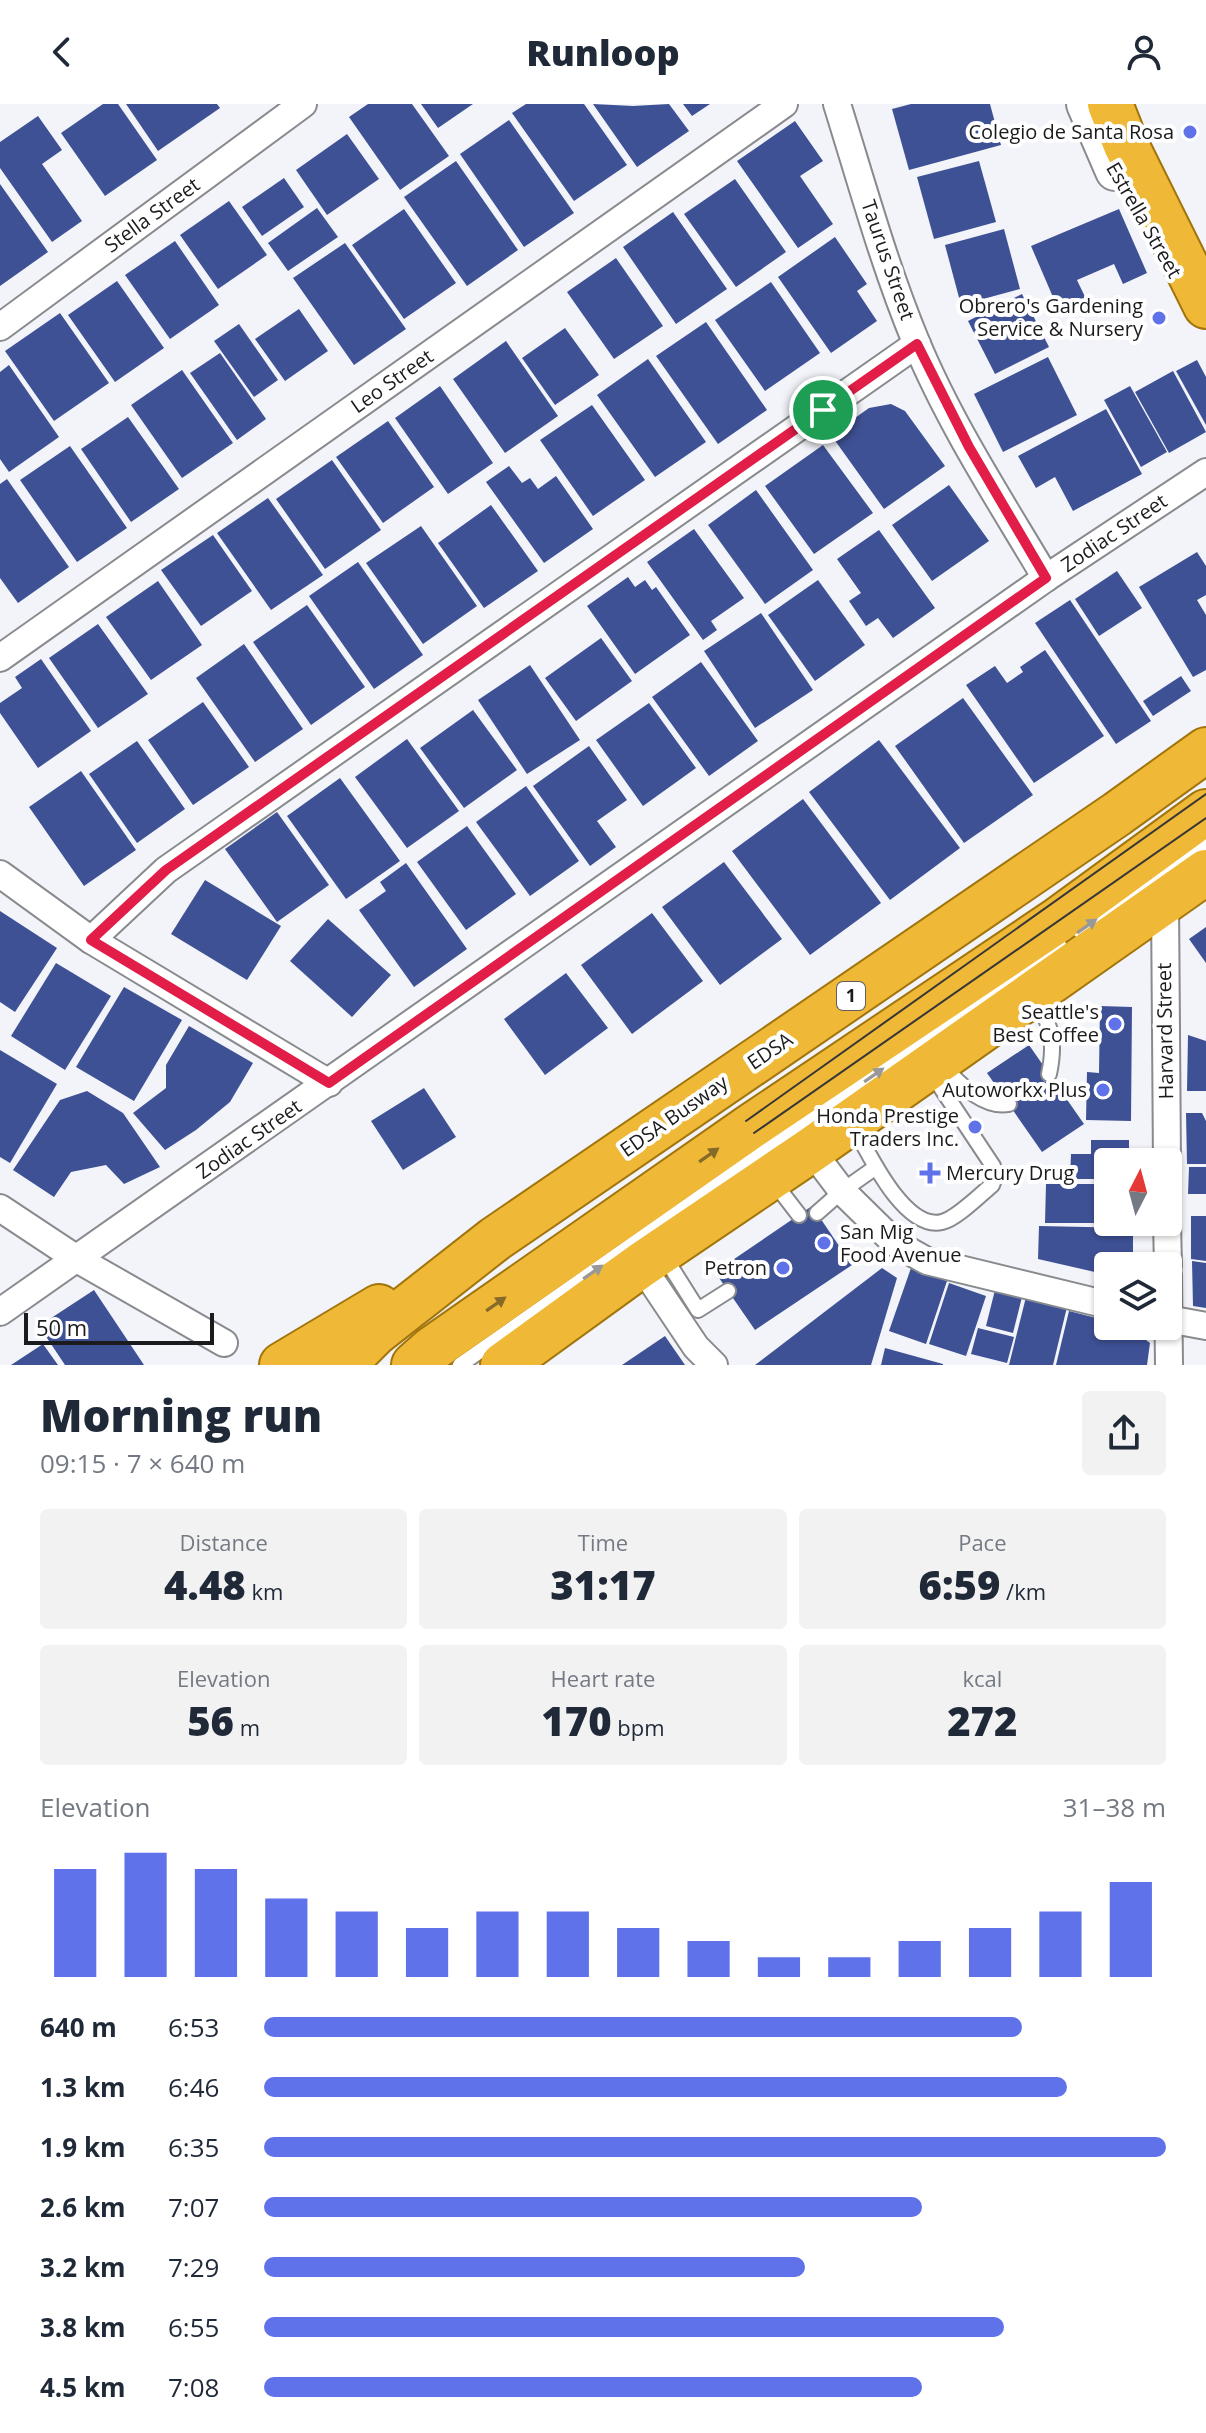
<!DOCTYPE html>
<meta charset="utf-8">
<style>
body{margin:0;font-family:"Open Sans",sans-serif;background:#f2f2f3;color:#1f2937;height:100vh;display:flex;flex-direction:column;font-size:30px;white-space:nowrap}
*{box-sizing:border-box;margin:0}
p{font-size:26px;color:#747a83}
.icon{flex:none;width:44px;height:44px;fill:none;stroke:currentColor;stroke-width:2;stroke-linecap:round;stroke-linejoin:round}
.map{position:relative;height:1261px;overflow:hidden}
.sheet{display:flex;flex-direction:column;background:#fff;flex:1}
.sheet>*{flex:none}
.needle{width:52px;rotate:6deg}
.tools{position:absolute;left:1094px;top:1044px;display:grid;gap:16px}
.tools a{display:grid;place-items:center;width:88px;height:88px;border-radius:8px;background:#fff;box-shadow:0 2px 6px #0004;font-size:40px}
.scale{position:absolute;left:24px;bottom:20px;width:190px;box-sizing:border-box;padding-left:8px;border:4px solid #1b1b1d;border-top:0;font-size:22px;line-height:28px;white-space:nowrap;color:#1b1b1d;-webkit-text-stroke:6px #fff;paint-order:stroke}
.pin{position:absolute;display:grid;place-items:center;width:68px;height:68px;color:#fff;margin:-34px;border:4px solid #fff;border-radius:50%;box-shadow:0 2px 8px #0007}
.round{display:grid;place-items:center;flex:none;width:84px;height:84px;border-radius:8px;background:#f2f2f3}
.overview{display:flex;align-items:center;justify-content:space-between;height:136px;padding:0 40px}
h1{font-size:44px;font-weight:800;line-height:60px}
.stats{display:grid;grid-template-columns:repeat(3,1fr);gap:12px;height:136px;padding:8px 40px}
.stats div{display:grid;align-content:center;border-radius:8px;background:#f2f2f3;text-align:center}
.stats b{font-size:40px;font-weight:800}
.stats small{font-size:22px;font-weight:400}
.stats p{font-size:22px}
.chart{height:224px;padding:16px 40px}
.chart p{display:flex;justify-content:space-between}
.chart svg{width:100%;height:144px;margin-top:8px;stroke:#6072e9;stroke-width:6}
ul{padding:0 40px;list-style:none;font-size:26px}
li{display:grid;grid-template-columns:128px 96px 1fr;align-items:center;height:60px}
li i{height:20px;border-radius:10px;background:#6072e9}
header{display:flex;justify-content:space-between;align-items:center;height:104px;padding:0 40px;background:#fff;font-size:36px;font-weight:800}
.map>svg:first-child{display:block}
.building{fill:#3f5195}
.lines{fill:none;stroke-linecap:round;stroke-linejoin:round}
.service-casing{stroke:#888a8e;stroke-width:18}
.minor-casing{stroke:#888a8e;stroke-width:30}
.secondary-casing{stroke:#888a8e;stroke-width:42}
.trunk-casing{stroke:#a2750c;stroke-width:48}
.service{stroke:#fff;stroke-width:14}
.minor{stroke:#fff;stroke-width:26}
.secondary{stroke:#fff;stroke-width:38}
.trunk{stroke:#efb836;stroke-width:44}
.tram{stroke:#363638;stroke-width:2}
.oneway{fill:#989899}
.oneway2{fill:#856a2a}
.route-casing{stroke:#fff;stroke-width:16}
.route{stroke:#e11d48;stroke-width:10}
.poi-dot{fill:#6072e9;stroke:#fff;stroke-width:3}
.labels{text-anchor:middle;stroke-width:8;stroke-linejoin:round;paint-order:stroke}
.shield{fill:#fff;stroke:#5f5f61;stroke-width:2}
.shield-label{font-size:18px;font-weight:bold;fill:#1b1b1d}
.poi-label{font-size:20px;fill:#1b1b1d;stroke:#fff;text-anchor:end}
.street-label{font-size:20px;fill:#1b1b1d;stroke:#fff}
</style>
<header><svg class="icon" aria-label="back" viewBox="0 0 24 24"><path d="M15 5l-7 7 7 7"/></svg>Runloop<svg class="icon" aria-label="person" viewBox="0 0 24 24"><circle cx="12" cy="8" r="4"/><path d="M4 21q1-7 8-7t8 7"/></svg></header>
<div class="map">
<svg width="1206" height="1261" viewBox="0 0 1206 1261">
<rect width="100%" height="100%" fill="#f2f4f9"/>
<!-- building -->
<g class="building">
<polygon points="103,0 118,0 157,56 105,92 61,29"/>
<polygon points="126,0 217,0 220,4 158,47"/>
<polygon points="368,0 412,0 449,52 400,86 349,13"/>
<polygon points="421,0 473,0 438,24"/>
<polygon points="526,0 584,0 627,61 574,97 512,9"/>
<polygon points="593,0 633,2 669,0 689,27 637,63"/>
<polygon points="683,0 710,0 692,12"/>
<polygon points="911,0 990,0 1001,41 909,66 892,5"/>
<polygon points="38,12 62,46 42,60 82,117 52,138 0,64 0,38"/>
<polygon points="509,16 574,109 524,143 460,50"/>
<polygon points="795,17 823,57 800,72 833,120 798,144 737,57"/>
<polygon points="347,30 379,75 327,111 296,66"/>
<polygon points="456,57 518,146 467,182 404,93"/>
<polygon points="979,57 996,118 934,135 917,73"/>
<polygon points="284,74 304,103 262,132 242,103"/>
<polygon points="735,75 786,148 736,183 684,110"/>
<polygon points="0,80 48,148 0,182"/>
<polygon points="229,97 267,151 218,185 180,131"/>
<polygon points="317,104 338,133 288,167 268,139"/>
<polygon points="404,105 456,179 404,215 352,141"/>
<polygon points="1119,105 1147,169 1123,180 1114,160 1077,176 1086,195 1059,207 1031,142"/>
<polygon points="673,108 727,185 676,220 623,143"/>
<polygon points="1004,125 1020,185 961,201 945,141"/>
<polygon points="835,133 867,180 857,187 877,217 831,249 778,173"/>
<polygon points="175,137 219,201 170,235 125,171"/>
<polygon points="345,139 406,225 354,261 293,174"/>
<polygon points="616,154 663,222 614,255 567,188"/>
<polygon points="117,177 164,244 115,278 68,211"/>
<polygon points="771,178 820,249 765,287 715,216"/>
<polygon points="1022,190 1049,243 995,270 968,217"/>
<polygon points="299,205 328,247 285,277 255,235"/>
<polygon points="60,209 109,279 54,317 5,247"/>
<polygon points="706,218 767,306 718,340 656,252"/>
<polygon points="239,220 278,276 254,293 214,237"/>
<polygon points="565,224 599,271 555,301 522,254"/>
<polygon points="506,237 558,312 505,349 453,275"/>
<polygon points="220,249 266,315 237,336 190,269"/>
<polygon points="1048,253 1077,311 1003,348 974,290"/>
<polygon points="648,255 706,338 655,373 597,291"/>
<polygon points="1197,256 1206,273 1206,321 1176,267"/>
<polygon points="9,261 59,333 9,368 0,355 0,268"/>
<polygon points="182,266 233,339 182,374 131,301"/>
<polygon points="1173,267 1206,328 1169,349 1135,288"/>
<polygon points="440,282 493,359 448,390 395,314"/>
<polygon points="1130,282 1167,348 1141,363 1104,296"/>
<polygon points="891,300 905,307 945,362 884,405 831,331 869,304"/>
<polygon points="592,301 645,376 593,412 540,336"/>
<polygon points="1106,305 1142,370 1073,407 1055,373 1036,384 1018,352"/>
<polygon points="128,313 179,385 131,418 81,345"/>
<polygon points="388,317 434,383 383,419 336,353"/>
<polygon points="823,341 873,409 814,450 765,382"/>
<polygon points="70,342 127,424 77,458 20,376"/>
<polygon points="332,356 381,426 325,465 276,395"/>
<polygon points="509,362 522,379 530,374 538,385 556,372 593,425 544,459 486,378"/>
<polygon points="7,375 69,463 18,499 0,474 0,380"/>
<polygon points="949,381 989,437 932,477 892,421"/>
<polygon points="756,386 813,466 765,500 708,421"/>
<polygon points="268,394 323,471 271,506 217,429"/>
<polygon points="491,401 538,467 484,504 438,439"/>
<polygon points="421,422 477,502 423,540 366,459"/>
<polygon points="694,425 744,494 711,517 717,526 703,536 647,458"/>
<polygon points="879,426 935,504 893,534 878,514 866,522 849,497 861,489 837,455"/>
<polygon points="213,431 252,487 201,522 161,466"/>
<polygon points="1197,448 1206,462 1206,491 1197,496 1206,511 1206,566 1193,573 1139,483"/>
<polygon points="358,458 423,551 374,585 309,492"/>
<polygon points="1117,467 1142,504 1099,532 1075,495"/>
<polygon points="628,473 635,483 645,476 652,486 656,483 690,531 635,570 587,502"/>
<polygon points="818,476 865,541 815,577 768,511"/>
<polygon points="158,477 202,541 151,576 106,513"/>
<polygon points="1070,496 1151,617 1116,640 1035,519"/>
<polygon points="307,501 365,583 311,621 253,538"/>
<polygon points="761,509 813,586 755,624 704,547"/>
<polygon points="98,520 148,590 98,624 49,554"/>
<polygon points="601,534 632,577 576,617 545,574"/>
<polygon points="244,540 303,625 255,658 196,574"/>
<polygon points="1045,546 1104,632 1034,679 966,581 995,562 1007,579 1023,568 1020,563"/>
<polygon points="41,555 91,627 38,664 0,609 0,599 22,584 15,573"/>
<polygon points="701,558 758,637 709,672 652,593"/>
<polygon points="530,561 580,636 527,670 478,596"/>
<polygon points="1181,572 1191,587 1153,612 1143,597"/>
<polygon points="963,594 1033,691 964,739 895,642"/>
<polygon points="203,598 249,663 193,701 148,636"/>
<polygon points="649,599 696,664 643,702 596,636"/>
<polygon points="473,606 517,666 464,704 420,644"/>
<polygon points="407,635 459,707 407,744 355,673"/>
<polygon points="879,636 960,744 890,796 809,688"/>
<polygon points="137,637 185,705 137,739 89,670"/>
<polygon points="589,642 627,696 597,717 616,743 590,762 533,682"/>
<polygon points="81,667 136,746 84,782 29,703"/>
<polygon points="340,674 400,757 346,795 287,712"/>
<polygon points="526,682 579,757 530,792 476,718"/>
<polygon points="803,695 881,799 810,851 732,747"/>
<polygon points="277,708 329,781 277,818 225,745"/>
<polygon points="467,722 516,790 466,826 417,758"/>
<polygon points="724,758 782,835 720,881 662,803"/>
<polygon points="406,759 467,845 414,883 359,806 386,787 380,778"/>
<polygon points="205,776 281,822 247,876 171,830"/>
<polygon points="0,807 57,844 15,908 0,898"/>
<polygon points="652,809 703,877 632,930 581,861"/>
<polygon points="328,815 391,871 352,913 290,857"/>
<polygon points="1206,823 1206,859 1189,835"/>
<polygon points="56,859 111,892 65,966 11,932"/>
<polygon points="566,869 608,924 545,971 504,915"/>
<polygon points="124,883 182,916 134,997 76,963"/>
<polygon points="1100,902 1132,903 1131,1017 1086,1016 1087,968 1099,969"/>
<polygon points="189,922 253,959 230,998 196,1026 165,1046 133,1009 166,984 166,961"/>
<polygon points="1188,931 1206,937 1206,987 1187,987"/>
<polygon points="1029,941 1084,1020 1042,1048 987,969"/>
<polygon points="0,946 57,980 10,1059 0,1053"/>
<polygon points="424,984 456,1033 403,1066 371,1017"/>
<polygon points="87,987 123,1009 160,1063 124,1080 106,1061 71,1068 54,1093 13,1066 60,996"/>
<polygon points="1186,1009 1202,1009 1206,1017 1206,1060 1187,1060"/>
<polygon points="1091,1036 1129,1036 1129,1058 1108,1058 1108,1075 1070,1075 1071,1050 1091,1050"/>
<polygon points="1189,1063 1206,1063 1206,1090 1188,1090"/>
<polygon points="1046,1080 1108,1080 1108,1119 1045,1119"/>
<polygon points="812,1102 852,1161 755,1226 715,1168"/>
<polygon points="1191,1112 1206,1112 1206,1157 1191,1155"/>
<polygon points="1039,1122 1133,1124 1133,1162 1108,1162 1108,1171 1038,1155"/>
<polygon points="1192,1157 1206,1159 1206,1204 1193,1202"/>
<polygon points="882,1164 897,1174 871,1261 755,1261"/>
<polygon points="911,1164 947,1177 926,1240 889,1227"/>
<polygon points="949,1179 986,1192 966,1252 929,1240"/>
<polygon points="94,1186 144,1261 65,1261 39,1222"/>
<polygon points="995,1186 1022,1193 1013,1229 986,1222"/>
<polygon points="1026,1193 1067,1203 1053,1261 1009,1261"/>
<polygon points="1069,1207 1108,1217 1108,1222 1127,1222 1150,1239 1147,1261 1056,1261"/>
<polygon points="978,1224 1014,1233 1007,1259 971,1250"/>
<polygon points="665,1232 685,1261 622,1261"/>
<polygon points="43,1240 58,1261 11,1261"/>
<polygon points="885,1244 943,1260 943,1261 881,1261"/>
</g>
<g class="lines">
<defs>
<g id="service">
<polyline points="1080,827 1206,739"/>
<path d="M1037,894C1051,924 1056,937 1049,970"/>
<path d="M941,959C956,977 983,1005 1009,1000"/>
<path d="M853,1021C868,1048 904,1127 942,1118C956,1115 980,1091 992,1081L995,1073L993,1062L930,967"/>
<polyline points="772,1076 799,1111"/>
<polyline points="817,1109 842,1087 876,1063"/>
<polyline points="664,1152 698,1206 728,1187"/>
<polyline points="460,1261 1059,841"/>
</g>
<g id="minor">
<path d="M837,0C862,80 884,161 916,238C950,320 1001,398 1046,474"/>
<polyline points="0,223 303,0"/>
<polyline points="0,554 784,0"/>
<polyline points="0,770 91,836 329,979"/>
<polyline points="1165,797 1167,1058"/>
<polyline points="91,836 166,766 917,240"/>
<polyline points="811,1046 842,1087 895,1139 927,1157 1108,1201"/>
<polyline points="0,1104 77,1155 224,1239"/>
<polyline points="1167,1118 1168,1162"/>
<polyline points="641,1161 696,1243 714,1261"/>
<polyline points="1168,1171 1169,1261"/>
<polyline points="0,1208 1046,474 1206,368"/>
<polyline points="1168,1215 1206,1222"/>
</g>
<polyline id="secondary" points="1086,0 1115,67"/>
<g id="trunk">
<polyline points="1110,0 1126,41 1206,202"/>
<polyline points="282,1261 379,1203"/>
<polyline points="343,1261 375,1229 495,1135 1117,710 1206,646"/>
<polyline points="414,1261 432,1245 750,1023 1058,816 1206,708"/>
<polyline points="503,1261 641,1161 811,1046 1206,768"/>
</g>
</defs>
<!-- service casing -->
<use href="#service" class="service-casing"/>
<!-- minor casing -->
<use href="#minor" class="minor-casing"/>
<!-- secondary casing -->
<use href="#secondary" class="secondary-casing"/>
<!-- trunk casing -->
<use href="#trunk" class="trunk-casing"/>
<!-- service -->
<use href="#service" class="service"/>
<!-- minor -->
<use href="#minor" class="minor"/>
<!-- secondary -->
<use href="#secondary" class="secondary"/>
<!-- trunk -->
<use href="#trunk" class="trunk"/>
<!-- tram -->
<g class="tram">
<polyline points="746,1017 1206,690"/>
<polyline points="754,1029 1206,714"/>
</g>
</g>
<!-- one-way arrows -->
<defs><path id="oneway-solid" d="M-6-.8H1V-3.2L6.5 0L1 3.2V.8H-6Z" transform="scale(2)"/></defs>
<g class="oneway">
<use href="#oneway-solid" transform="translate(1087 822) rotate(-35)"/>
<use href="#oneway-solid" transform="translate(874 971) rotate(-35)"/>
<use href="#oneway-solid" transform="translate(593 1168) rotate(-35)"/>
</g>
<g class="oneway2">
<use href="#oneway-solid" transform="translate(709 1051) rotate(-35)"/>
<use href="#oneway-solid" transform="translate(496 1200) rotate(-35)"/>
</g>
<g class="lines">
<defs>
<polygon id="route" points="917,240 969,343 1046,474 329,979 91,836 166,766"/>
</defs>
<!-- route casing -->
<use href="#route" class="route-casing"/>
<!-- route -->
<use href="#route" class="route"/>
</g>
<!-- markers -->
<g class="poi-dot">
<circle cx="1190" cy="28" r="8"/>
<circle cx="1159" cy="214" r="8"/>
<circle cx="1115" cy="920" r="8"/>
<circle cx="1103" cy="986" r="8"/>
<circle cx="975" cy="1023" r="8"/>
<path d="M926 1057h8v8h8v8h-8v8h-8v-8h-8v-8h8z"/>
<circle cx="824" cy="1139" r="8"/>
<circle cx="783" cy="1164" r="8"/>
</g>
<g class="labels">
<!-- shield labels -->
<rect class="shield" x="837" y="878" width="28" height="28" rx="6"/>
<g class="shield-label">
<text x="851" y="898">1</text>
</g>
<!-- poi labels -->
<g class="poi-label">
<text x="1174" y="35">Colegio de Santa Rosa</text>
<text x="1143" y="209">Obrero's Gardening<tspan x="1143" dy="23">Service &amp; Nursery</tspan></text>
<text x="1099" y="915">Seattle's<tspan x="1099" dy="23">Best Coffee</tspan></text>
<text x="1087" y="993">Autoworkx Plus</text>
<text x="959" y="1019">Honda Prestige<tspan x="959" dy="23">Traders Inc.</tspan></text>
<text x="946" y="1076" text-anchor="start">Mercury Drug</text>
<text x="840" y="1135" text-anchor="start">San Mig<tspan x="840" dy="23">Food Avenue</tspan></text>
<text x="767" y="1171">Petron</text>
</g>
<!-- street labels -->
<g class="street-label">
<text transform="translate(152 111) rotate(-36)" y="7">Stella Street</text>
<text transform="translate(1144 116) rotate(60)" y="7">Estrella Street</text>
<text transform="translate(888 156) rotate(71)" y="7">Taurus Street</text>
<text transform="translate(392 277) rotate(-35)" y="7">Leo Street</text>
<text transform="translate(1114 429) rotate(-34)" y="7">Zodiac Street</text>
<text transform="translate(1165 927) rotate(-91)" y="7">Harvard Street</text>
<text transform="translate(770 947) rotate(-34)" y="7">EDSA</text>
<text transform="translate(674 1012) rotate(-35)" y="7">EDSA Busway</text>
<text transform="translate(249 1035) rotate(-35)" y="7">Zodiac Street</text>
</g>
</g>
</svg>
<div class="tools">
<a><svg class="needle" viewBox="-14 -14 28 28"><path d="M0-13l5 13h-10z" fill="#e53935"/><path d="M0 13l5-13h-10z" fill="#747a83"/></svg></a>
<a><svg class="icon" aria-label="layers" viewBox="0 0 24 24"><path d="M12 4l9 5-9 5-9-5zM3 14l9 5 9-5"/></svg></a>
</div>
<div class="scale">50 m</div>
<div class="pin" style="left:823px;top:306px;background:#1e9e55"><svg class="icon" aria-label="arrive" viewBox="0 0 24 24"><path d="M6 21V4h12l-3 4 3 4H6"/></svg></div>
</div>
<section class="sheet">
<div class="overview"><div><h1>Morning run</h1><p>09:15 · 7 × 640 m</p></div><a class="round"><svg class="icon" aria-label="share" viewBox="0 0 24 24"><path d="M12 15V3M7 8l5-5 5 5M5 13v7h14v-7"/></svg></a></div>
<div class="stats">
<div><p>Distance</p><b>4.48<small> km</small></b></div>
<div><p>Time</p><b>31:17</b></div>
<div><p>Pace</p><b>6:59<small> /km</small></b></div>
</div>
<div class="stats">
<div><p>Elevation</p><b>56<small> m</small></b></div>
<div><p>Heart rate</p><b>170<small> bpm</small></b></div>
<div><p>kcal</p><b>272</b></div>
</div>
<div class="chart"><p><span>Elevation</span>31–38 m</p>
<svg viewBox="0 0 160 44" preserveAspectRatio="none"><path d="M5 44V11M15 44V6M25 44V11M35 44V20M45 44V24M55 44V29M65 44V24M75 44V24M85 44V29M95 44V33M105 44V38M115 44V38M125 44V33M135 44V29M145 44V24M155 44V15"/></svg>
</div>
<ul>
<li><b>640 m</b>6:53<i style="width:84%"></i></li>
<li><b>1.3 km</b>6:46<i style="width:89%"></i></li>
<li><b>1.9 km</b>6:35<i style="width:100%"></i></li>
<li><b>2.6 km</b>7:07<i style="width:73%"></i></li>
<li><b>3.2 km</b>7:29<i style="width:60%"></i></li>
<li><b>3.8 km</b>6:55<i style="width:82%"></i></li>
<li><b>4.5 km</b>7:08<i style="width:73%"></i></li>
</ul>
</section>
